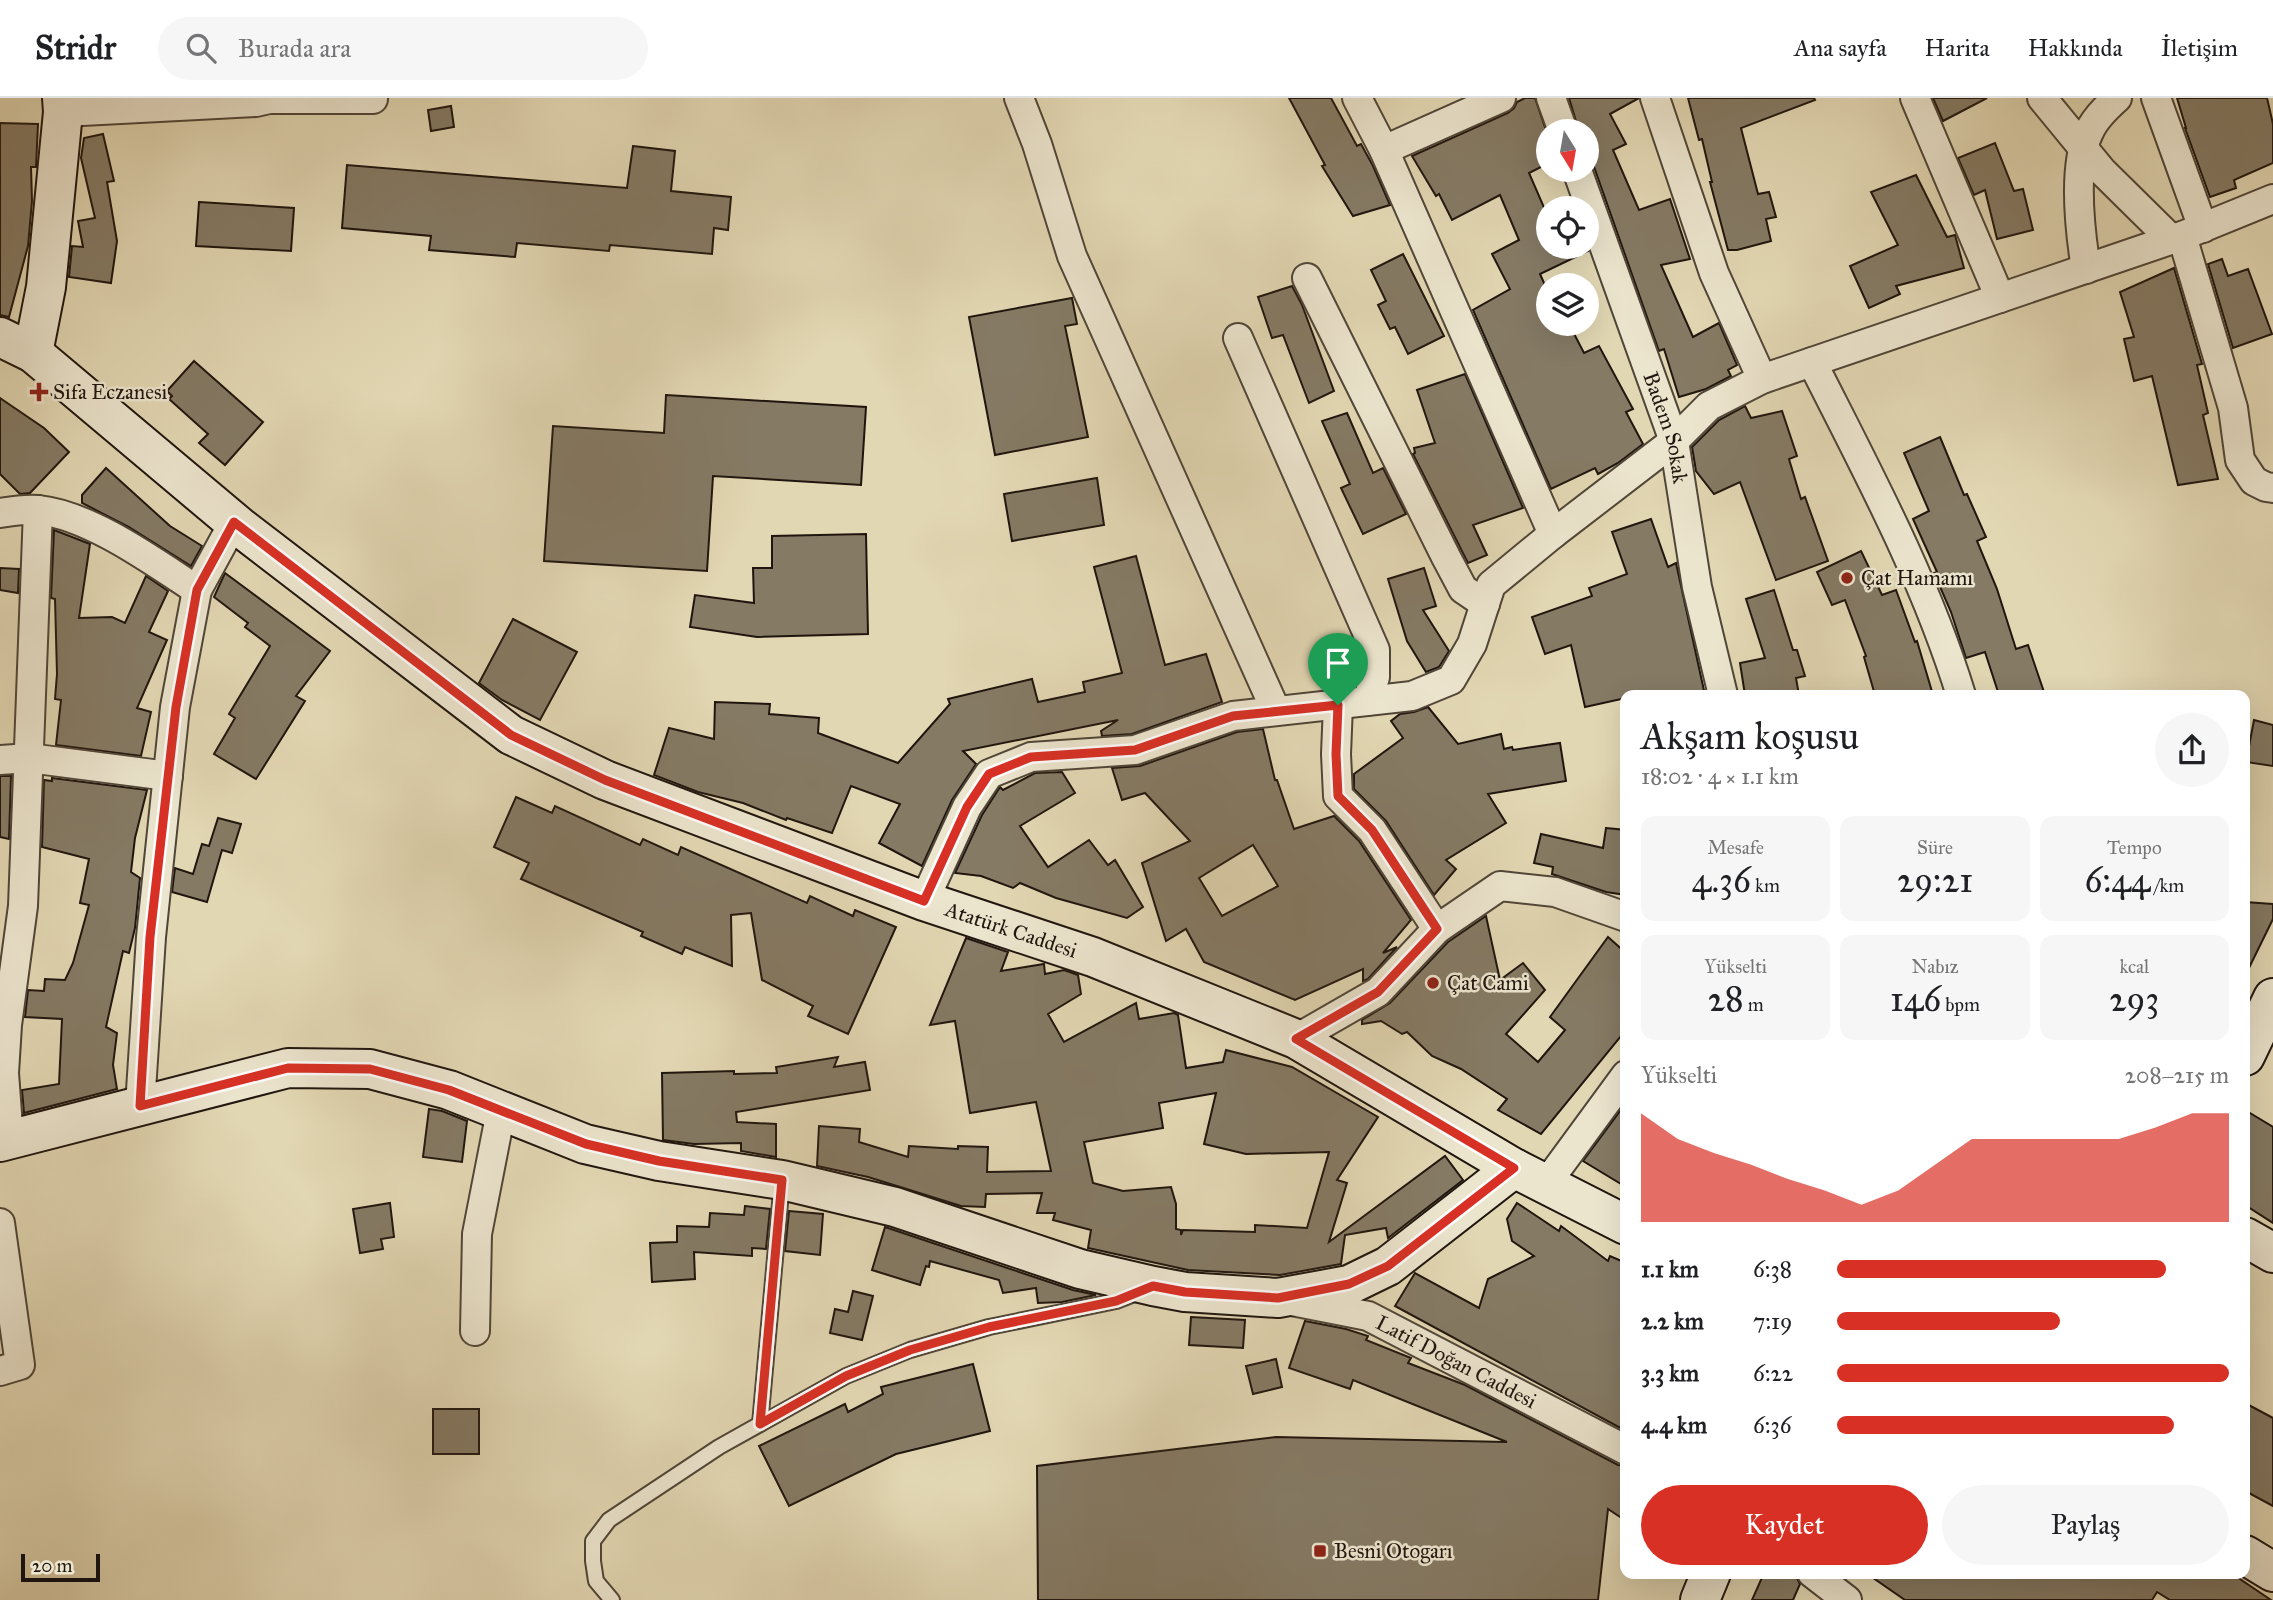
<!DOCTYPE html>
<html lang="tr">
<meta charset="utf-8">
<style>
body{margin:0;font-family:"IM FELL Great Primer",serif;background:#f6f6f6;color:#202124;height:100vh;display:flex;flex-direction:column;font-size:26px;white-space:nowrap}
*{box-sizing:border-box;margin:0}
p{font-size:23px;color:#757577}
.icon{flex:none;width:38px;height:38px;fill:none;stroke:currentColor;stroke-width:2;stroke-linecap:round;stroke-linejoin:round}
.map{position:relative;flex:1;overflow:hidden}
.side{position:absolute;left:1620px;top:592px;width:630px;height:889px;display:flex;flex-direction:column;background:#fff;border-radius:14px;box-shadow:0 7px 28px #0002}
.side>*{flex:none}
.needle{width:46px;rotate:169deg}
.buttons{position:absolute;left:1536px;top:21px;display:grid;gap:14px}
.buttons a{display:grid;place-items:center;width:63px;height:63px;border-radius:50%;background:#fff;box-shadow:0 7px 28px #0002;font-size:35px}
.scale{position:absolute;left:21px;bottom:18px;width:79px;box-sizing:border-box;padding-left:7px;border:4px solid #20160f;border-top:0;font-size:19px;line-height:24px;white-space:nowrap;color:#20160f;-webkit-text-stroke:5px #ece5ce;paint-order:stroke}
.pin{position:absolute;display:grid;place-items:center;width:60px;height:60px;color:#fff;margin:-72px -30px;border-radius:50% 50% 50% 0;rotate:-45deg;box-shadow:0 0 7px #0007}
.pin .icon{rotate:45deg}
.round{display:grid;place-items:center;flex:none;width:74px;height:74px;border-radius:37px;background:#f6f6f6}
.summary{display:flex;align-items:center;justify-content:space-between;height:119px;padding:0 21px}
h1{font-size:38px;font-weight:600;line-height:52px}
.stats{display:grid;grid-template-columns:repeat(3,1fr);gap:10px;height:119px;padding:7px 21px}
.stats div{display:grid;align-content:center;border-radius:14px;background:#f6f6f6;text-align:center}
.stats b{font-size:35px;font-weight:600}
.stats small{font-size:19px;font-weight:400}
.stats p{font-size:19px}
.chart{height:196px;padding:14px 21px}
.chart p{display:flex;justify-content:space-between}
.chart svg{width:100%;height:126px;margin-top:7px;fill:#d93025;opacity:.7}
.button{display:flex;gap:14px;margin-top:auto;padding:14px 21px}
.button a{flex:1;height:80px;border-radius:42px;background:#d93025;color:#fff;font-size:28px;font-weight:600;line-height:80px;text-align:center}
.button a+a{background:#f6f6f6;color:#202124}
ul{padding:0 21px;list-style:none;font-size:23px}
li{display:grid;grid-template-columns:112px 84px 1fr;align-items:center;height:52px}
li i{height:18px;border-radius:9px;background:#d93025}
header{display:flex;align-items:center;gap:42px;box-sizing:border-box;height:98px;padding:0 35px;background:#fff;border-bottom:2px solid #e0e0e0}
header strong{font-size:33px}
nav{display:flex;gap:38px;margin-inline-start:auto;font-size:24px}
.search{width:490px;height:63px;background:#f6f6f6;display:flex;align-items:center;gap:18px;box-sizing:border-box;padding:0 24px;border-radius:38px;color:#757577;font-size:26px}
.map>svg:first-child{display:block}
.building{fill:#857a64;stroke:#20160f;stroke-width:2;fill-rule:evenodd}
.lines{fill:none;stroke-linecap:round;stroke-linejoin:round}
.lane-casing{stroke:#504638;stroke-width:18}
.street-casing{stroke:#504638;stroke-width:32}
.secondary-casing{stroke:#20160f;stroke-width:42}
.lane{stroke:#ece5ce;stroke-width:14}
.street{stroke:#ece5ce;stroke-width:28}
.secondary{stroke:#ece5ce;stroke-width:38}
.route-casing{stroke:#fff;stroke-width:14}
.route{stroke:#d93025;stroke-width:9}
.poi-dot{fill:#8f2418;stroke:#ece5ce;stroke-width:2.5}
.labels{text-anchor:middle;stroke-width:5;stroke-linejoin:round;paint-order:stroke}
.poi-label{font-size:21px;fill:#20160f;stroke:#ece5ce;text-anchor:start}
.street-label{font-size:21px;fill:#20160f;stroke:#ece5ce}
</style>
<header>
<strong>Stridr</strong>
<div class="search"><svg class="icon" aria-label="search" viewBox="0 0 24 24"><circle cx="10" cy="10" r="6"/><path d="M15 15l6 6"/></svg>Burada ara</div>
<nav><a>Ana sayfa</a><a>Harita</a><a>Hakkında</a><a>İletişim</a></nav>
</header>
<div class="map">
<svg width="2273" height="1502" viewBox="0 0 2273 1502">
<rect width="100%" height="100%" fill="#e2d7b3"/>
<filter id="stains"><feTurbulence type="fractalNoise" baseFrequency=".00286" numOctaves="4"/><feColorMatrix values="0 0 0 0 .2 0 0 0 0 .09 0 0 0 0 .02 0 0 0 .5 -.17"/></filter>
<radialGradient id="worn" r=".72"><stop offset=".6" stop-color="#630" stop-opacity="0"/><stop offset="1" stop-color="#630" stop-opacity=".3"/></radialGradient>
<!-- building -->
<g class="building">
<polygon points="1289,0 1331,0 1357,48 1361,46 1373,68 1390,107 1353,118 1322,68 1325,67"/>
<polygon points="1525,0 1535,0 1549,41 1549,65 1529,75 1549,121 1549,149 1587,149 1588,153 1540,176 1549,196 1549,226 1569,226 1584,255 1599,248 1633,311 1626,314 1643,346 1618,365 1598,376 1595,370 1551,391 1473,212 1510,191 1492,156 1519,142 1500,97 1452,122 1439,96 1436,98 1412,58 1508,15 1514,10 1517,4"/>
<polygon points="1569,0 1639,0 1610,16 1626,46 1613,52 1639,112 1670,101 1690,161 1661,167 1693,239 1719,225 1737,267 1728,272 1731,278 1706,291 1679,299 1664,251 1659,253 1593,66 1587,59 1587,33 1579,33"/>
<polygon points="1688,0 1814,0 1815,2 1741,30 1758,96 1769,94 1776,119 1766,121 1771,143 1737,152 1728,152 1710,84 1712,84 1702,41 1699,42"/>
<polygon points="1933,0 1987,0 1943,23"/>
<polygon points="2177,0 2267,0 2273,26 2273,65 2234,82 2236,90 2210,99 2185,30 2186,30"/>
<polygon points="451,8 454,29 431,33 428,12"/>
<polygon points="0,25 38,26 36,69 31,69 32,103 28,148 9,219 0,217"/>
<polygon points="103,36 114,83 107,84 117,143 111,185 69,179 72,148 83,149 78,123 95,120 81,60 84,40"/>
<polygon points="1995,45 2014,93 2023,91 2033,132 1997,141 1985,92 1974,97 1958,60"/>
<polygon points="633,48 675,53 671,93 731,99 728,132 714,130 712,156 610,147 609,153 517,145 515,159 429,152 431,138 342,130 347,67 627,90"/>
<polygon points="1916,77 1947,139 1955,137 1964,170 1896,188 1900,196 1869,210 1850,168 1898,147 1871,94"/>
<polygon points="199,104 294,110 291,153 196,148"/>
<polygon points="1403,156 1444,238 1408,256 1395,229 1390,231 1378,207 1386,203 1371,172"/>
<polygon points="2222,161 2228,178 2248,171 2272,236 2233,250 2208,166"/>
<polygon points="2174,170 2202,266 2197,267 2208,315 2203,317 2218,381 2178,387 2152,278 2134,283 2124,241 2134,239 2120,194"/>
<polygon points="1292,188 1302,207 1334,293 1309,305 1283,237 1272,240 1258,199"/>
<polygon points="1072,200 1077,226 1065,228 1088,339 995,357 969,219"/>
<polygon points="194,263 263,324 225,367 199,345 208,336 169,301 172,298 167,293"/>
<polygon points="1465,276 1523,410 1473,427 1487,457 1468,465 1413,356 1415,355 1414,350 1435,345 1417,292"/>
<polygon points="666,297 866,309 861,387 713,378 707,473 544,463 553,328 664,335"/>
<polygon points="0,300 44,330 69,354 30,395 20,396 0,376"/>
<polygon points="1745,308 1751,320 1782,313 1797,358 1789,361 1801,401 1805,399 1828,463 1776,482 1740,384 1714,396 1696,373 1692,349 1719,322"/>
<polygon points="1347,315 1373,375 1383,370 1406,416 1363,436 1341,390 1350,386 1322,323"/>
<polygon points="1940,339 1964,397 1967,396 1986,439 1977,443 1997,491 2016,551 2028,547 2045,597 1999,597 1985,554 1966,560 1951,514 1934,475 1937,474 1913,421 1929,413 1904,355"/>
<polygon points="106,370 170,428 202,448 191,468 129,429 82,405 82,397"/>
<polygon points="1097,380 1104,427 1012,443 1004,396"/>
<polygon points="1651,421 1668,469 1676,465 1705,597 1626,597 1626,600 1585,609 1571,547 1545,556 1532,519 1592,498 1589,490 1627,476 1612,434"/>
<polygon points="54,432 90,446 79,520 112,519 125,525 146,478 168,493 149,534 167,542 137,610 151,614 141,658 56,647 61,602 55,601 57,576 55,501 51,500"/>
<polygon points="866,436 868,536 757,539 690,529 695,497 754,505 753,470 772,470 772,438"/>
<polygon points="1861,453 1882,497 1896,492 1915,544 1917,543 1933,597 1875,597 1864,559 1866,558 1845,502 1832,507 1817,474"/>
<polygon points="1136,458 1165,567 1206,556 1222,604 1132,636 1102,638 1101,633 1118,622 963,653 976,666 952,702 922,768 879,745 900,706 851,688 832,735 787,720 786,722 743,705 698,694 654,677 669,630 714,641 715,604 770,606 769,616 819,620 818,635 898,665 950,606 948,601 1032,581 1038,604 1085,594 1083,584 1122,575 1094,469"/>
<polygon points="0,470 19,471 18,495 0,492"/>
<polygon points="1424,470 1436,508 1423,512 1449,553 1439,569 1426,574 1407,543 1388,481"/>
<polygon points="225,475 330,553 296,598 305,603 256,681 214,656 235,620 229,616 270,548 245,529 248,525 214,499"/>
<polygon points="1774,492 1793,552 1797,552 1805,578 1796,580 1799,597 1745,597 1740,565 1765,560 1746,501"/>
<polygon points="513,521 577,554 540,622 502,602 479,585"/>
<polygon points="1428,609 1458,646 1501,636 1504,651 1512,649 1513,652 1560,645 1566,683 1488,696 1506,725 1446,762 1456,771 1434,797 1386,723 1354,691 1354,676 1403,640 1391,623 1400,616 1414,614"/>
<polygon points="2254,622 2273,627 2273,668 2246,664"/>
<path d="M1263,631L1275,682H1277L1294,731L1334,718L1359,743L1411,822L1383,855L1397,849L1368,881L1363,883V871L1295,902L1204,864L1186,831L1166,843L1142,765L1190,743L1145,695L1122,702L1112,670L1140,668L1237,634ZM1253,747L1278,788L1222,818L1199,780Z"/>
<polygon points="1062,674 1075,695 1020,728 1048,769 1089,742 1108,767 1115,762 1143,809 1127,820 1056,800 1020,785 1013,790 981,778 955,775 982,717 1000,689 1003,692 1035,675"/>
<polygon points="0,678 11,678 9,741 0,739"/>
<polygon points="52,680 147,692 135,740 131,774 140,780 135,830 129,855 123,853 106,929 117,935 113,967 117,991 24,1015 22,992 59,986 62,921 25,919 28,892 44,893 45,881 65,882 73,865 89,807 80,805 89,761 42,749 44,682 52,683"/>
<polygon points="516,699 552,715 555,708 640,747 643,741 678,757 681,749 807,805 810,798 853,818 855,812 896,829 848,936 808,918 813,908 762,882 751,815 731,817 732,868 685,849 682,856 641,838 643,834 521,781 529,765 494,749"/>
<polygon points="218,720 241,726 232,755 222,752 207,804 172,794 175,770 193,776 202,746 209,748"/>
<polygon points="1606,730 1626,732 1626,797 1606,794 1552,776 1553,769 1534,765 1541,736 1603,750"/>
<polygon points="2245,804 2273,806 2273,821 2245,878"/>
<polygon points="1486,818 1500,882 1523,865 1545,892 1506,936 1538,964 1565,932 1550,919 1608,839 1626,855 1626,932 1541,1036 1498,1012 1507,1001 1461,971 1432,958 1407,934 1402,936 1381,923 1362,926 1362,922 1390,905 1448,844"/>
<path d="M966,840L1008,854L1001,873L1044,866L1045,876L1064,872L1078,877L1081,896L1048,916L1064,944L1136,905L1139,921L1174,915L1178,917L1186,970L1223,964L1226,952L1292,969L1378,1019L1337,1082L1347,1085L1329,1144L1445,1058L1463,1082L1388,1140L1386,1130L1345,1137L1341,1166L1280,1177L1188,1172L1088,1150L1091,1132L1053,1122L1055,1115H1037L1042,1095L986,1096L985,1109L961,1108L868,1079L817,1068L819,1028L860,1031L859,1044L908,1059L909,1048L958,1051V1048L988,1049L987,1074L1051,1073L1036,1004L970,1015L955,923L930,927ZM1216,995L1204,1046L1246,1056L1329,1054L1307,1130L1255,1127V1134L1183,1132L1181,1137V1132L1176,1131V1106L1171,1089L1123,1093L1093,1085L1084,1044L1163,1030L1159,1005Z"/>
<polygon points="838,959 834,969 865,964 870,992 736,1014 737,1024 776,1026 776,1059 741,1053 741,1045 694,1046 663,1042 662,975 734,973 734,976 777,975 776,969"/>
<polygon points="1626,1005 1626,1089 1583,1063"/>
<polygon points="429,1011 442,1013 467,1023 462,1064 423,1059"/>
<polygon points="2245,1012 2273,1029 2273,1125 2245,1107"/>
<polygon points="390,1105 394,1139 381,1141 383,1151 360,1155 353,1111"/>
<polygon points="1517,1105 1559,1133 1561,1128 1608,1163 1610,1158 1626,1165 1626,1333 1395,1208 1415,1175 1479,1210 1488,1181 1534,1158 1512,1143 1507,1121"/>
<polygon points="745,1108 770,1111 766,1151 752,1150 752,1158 694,1154 695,1181 652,1184 650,1145 677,1144 677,1128 709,1129 710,1115 744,1117"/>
<polygon points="789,1113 823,1116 820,1157 785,1153"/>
<polygon points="885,1129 1073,1192 1096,1197 1062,1204 1038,1205 1036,1190 1003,1195 999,1182 930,1163 929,1169 926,1168 920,1187 872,1172"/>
<polygon points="853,1193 873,1198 862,1242 830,1235 835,1211 848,1214"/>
<polygon points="1191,1219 1245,1222 1243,1250 1189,1247"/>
<polygon points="1305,1223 1346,1231 1368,1238 1366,1242 1411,1260 1408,1265 1465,1287 1618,1367 1626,1368 1626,1423 1608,1411 1598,1502 1038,1502 1037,1368 1276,1339 1507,1344 1353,1282 1350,1291 1289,1270"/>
<polygon points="1276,1261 1282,1289 1253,1296 1246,1268"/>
<polygon points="973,1266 990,1333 896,1356 789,1408 759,1348 845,1306 848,1314 883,1296 881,1289"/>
<polygon points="2245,1305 2273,1320 2273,1408 2245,1393"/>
<rect x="433" y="1311" width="46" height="45"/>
<polygon points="1764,1475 1789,1475 1796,1478 1800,1486 1793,1502 1752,1502"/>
<polygon points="1866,1475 2231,1475 2271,1502 2170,1502 2157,1494 2152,1502 1905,1502"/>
</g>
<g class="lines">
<defs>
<g id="lane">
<polyline points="760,1326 782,1083"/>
<polyline points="612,1502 596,1483 593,1463 593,1443 609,1422 719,1349 846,1278 910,1252 989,1229 1116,1203 1139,1194"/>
</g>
<g id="street">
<polyline points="1019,0 1037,46 1072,158 1276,613"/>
<polyline points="1357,0 1384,52 1553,436"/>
<polyline points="1551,0 1563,33"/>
<polyline points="1655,0 1714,175 1762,281"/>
<polyline points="1915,0 2000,200"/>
<polyline points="2042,0 2102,73 2172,142"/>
<polyline points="2156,0 2203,130"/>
<polyline points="273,1 373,1"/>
<polyline points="63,14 256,4 274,0"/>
<polyline points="1384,52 1501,0"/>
<path id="s1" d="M1577,72L1674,343L1697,489L1723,597"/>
<polyline points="2182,138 2233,310 2240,362 2254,383 2266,389 2273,390"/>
<path d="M2086,171C2080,133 2072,69 2089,34C2094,22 2108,8 2117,0"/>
<polyline points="1307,180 1446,459 1463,491 1485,506"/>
<polyline points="1238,240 1375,552 1375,579 1367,603"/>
<path d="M1812,264C1867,373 1925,480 1961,597"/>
<path d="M0,415C12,413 26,411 38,412C90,417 154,464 197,492"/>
<polyline points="1338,607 1336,656 1338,698 1372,732 1437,831"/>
<polyline points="0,662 29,660 168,678"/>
<polyline points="924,803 967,709 989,676 1031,659 1135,652 1233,618 1412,598 1451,582 1472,546 1491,487 1553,436 1674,343 1709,308 1762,281 2182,138 2273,101"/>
<polyline points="1296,941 1378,894 1437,831 1500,788 1555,794 1626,819"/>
<polyline points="140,1008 151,839 175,609 197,492 234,424"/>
<polyline points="9,1042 4,975 7,927 23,808 38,412"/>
<polyline points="1546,1086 1626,977"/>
<polyline points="0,1125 20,1267 0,1273"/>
<path id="s2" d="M1292,1203L1368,1218L1626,1352"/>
<polyline points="475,1233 477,1136 501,1013"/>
<polyline points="1812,1475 1847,1502"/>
</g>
<g id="secondary">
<path id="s3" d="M0,239L33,255L240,429L511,637L605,682L924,803L1093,859L1296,941L1514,1070L1626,1127"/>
<polyline points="33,255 46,189 63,14 62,0"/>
<polyline points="2245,958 2273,900"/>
<polyline points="0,1044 288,970 370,971 449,992 585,1046 659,1063 782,1082 895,1109 1080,1171 1153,1188 1185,1194 1278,1200 1349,1187 1388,1168 1514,1070"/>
<polyline points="2245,1139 2273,1155"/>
<polyline points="2245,1457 2273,1474"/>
<polyline points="1700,1502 1711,1475"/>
</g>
</defs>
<!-- lane casing -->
<use href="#lane" class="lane-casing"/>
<!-- street casing -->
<use href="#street" class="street-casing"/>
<!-- secondary casing -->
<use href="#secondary" class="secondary-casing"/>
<!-- lane -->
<use href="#lane" class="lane"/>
<!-- street -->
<use href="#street" class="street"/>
<!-- secondary -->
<use href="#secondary" class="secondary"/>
</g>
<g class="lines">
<defs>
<polygon id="route" points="234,424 511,637 605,682 924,803 967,709 989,676 1031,659 1135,652 1233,618 1338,607 1336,656 1338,698 1372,732 1437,831 1378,894 1296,941 1514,1070 1388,1168 1349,1186 1278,1200 1185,1194 1153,1188 1116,1203 989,1229 910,1252 846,1278 760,1326 782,1082 659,1063 586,1046 449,992 370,971 288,970 140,1008 150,839 176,609 197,492"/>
</defs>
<!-- route casing -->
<use href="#route" class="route-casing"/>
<!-- route -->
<use href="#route" class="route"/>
</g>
<!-- markers -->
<g class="poi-dot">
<path d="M35.5 283.5h7v7h7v7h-7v7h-7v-7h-7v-7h7z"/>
<circle cx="1847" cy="480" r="7"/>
<circle cx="1433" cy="885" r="7"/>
<rect x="1313" y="1446" width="14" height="14" rx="3.5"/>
</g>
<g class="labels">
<!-- poi labels -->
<g class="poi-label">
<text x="53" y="301">Sifa Eczanesi</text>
<text x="1861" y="487">Çat Hamamı</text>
<text x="1447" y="892">Çat Cami</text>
<text x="1334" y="1460">Besni Otogarı</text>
</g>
<!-- street labels -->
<g class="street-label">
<text dy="7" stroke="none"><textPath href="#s1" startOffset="273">Badem Sokak</textPath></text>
<text dy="7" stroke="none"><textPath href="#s3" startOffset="1186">Atatürk Caddesi</textPath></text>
<text dy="7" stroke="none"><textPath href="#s2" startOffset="177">Latif Doğan Caddesi</textPath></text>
</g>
</g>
<rect width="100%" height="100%" filter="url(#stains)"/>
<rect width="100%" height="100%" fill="url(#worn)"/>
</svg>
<div class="buttons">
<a><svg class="needle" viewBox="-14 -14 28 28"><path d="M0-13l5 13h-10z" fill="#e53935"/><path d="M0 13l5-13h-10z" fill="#757577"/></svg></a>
<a><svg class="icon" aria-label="locate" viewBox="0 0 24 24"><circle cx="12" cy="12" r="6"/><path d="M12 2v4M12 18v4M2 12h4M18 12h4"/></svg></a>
<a><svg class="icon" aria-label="layers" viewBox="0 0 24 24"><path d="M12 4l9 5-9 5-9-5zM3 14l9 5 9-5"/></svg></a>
</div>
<div class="scale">20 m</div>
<div class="pin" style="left:1338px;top:607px;background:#1e9e55"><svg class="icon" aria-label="arrive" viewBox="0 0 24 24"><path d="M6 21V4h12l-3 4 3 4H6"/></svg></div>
<section class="side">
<div class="summary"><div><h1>Akşam koşusu</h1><p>18:02 · 4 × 1.1 km</p></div><a class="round"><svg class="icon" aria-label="share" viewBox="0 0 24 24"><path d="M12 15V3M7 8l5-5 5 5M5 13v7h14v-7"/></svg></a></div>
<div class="stats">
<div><p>Mesafe</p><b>4.36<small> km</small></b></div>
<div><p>Süre</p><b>29:21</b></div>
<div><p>Tempo</p><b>6:44<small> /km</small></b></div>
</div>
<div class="stats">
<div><p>Yükselti</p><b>28<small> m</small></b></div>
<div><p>Nabız</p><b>146<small> bpm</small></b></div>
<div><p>kcal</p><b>293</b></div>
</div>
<div class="chart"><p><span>Yükselti</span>208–215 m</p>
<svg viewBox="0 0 160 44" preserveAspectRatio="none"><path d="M0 44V6L10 15L20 20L30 24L40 29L50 33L60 38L70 33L80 24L90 15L100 15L110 15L120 15L130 15L140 11L150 6L160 6V44z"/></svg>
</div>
<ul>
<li><b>1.1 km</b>6:38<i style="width:84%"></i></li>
<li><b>2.2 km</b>7:19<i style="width:57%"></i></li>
<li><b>3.3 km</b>6:22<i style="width:100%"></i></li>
<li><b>4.4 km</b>6:36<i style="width:86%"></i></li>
</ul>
<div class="button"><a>Kaydet</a><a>Paylaş</a></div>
</section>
</div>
